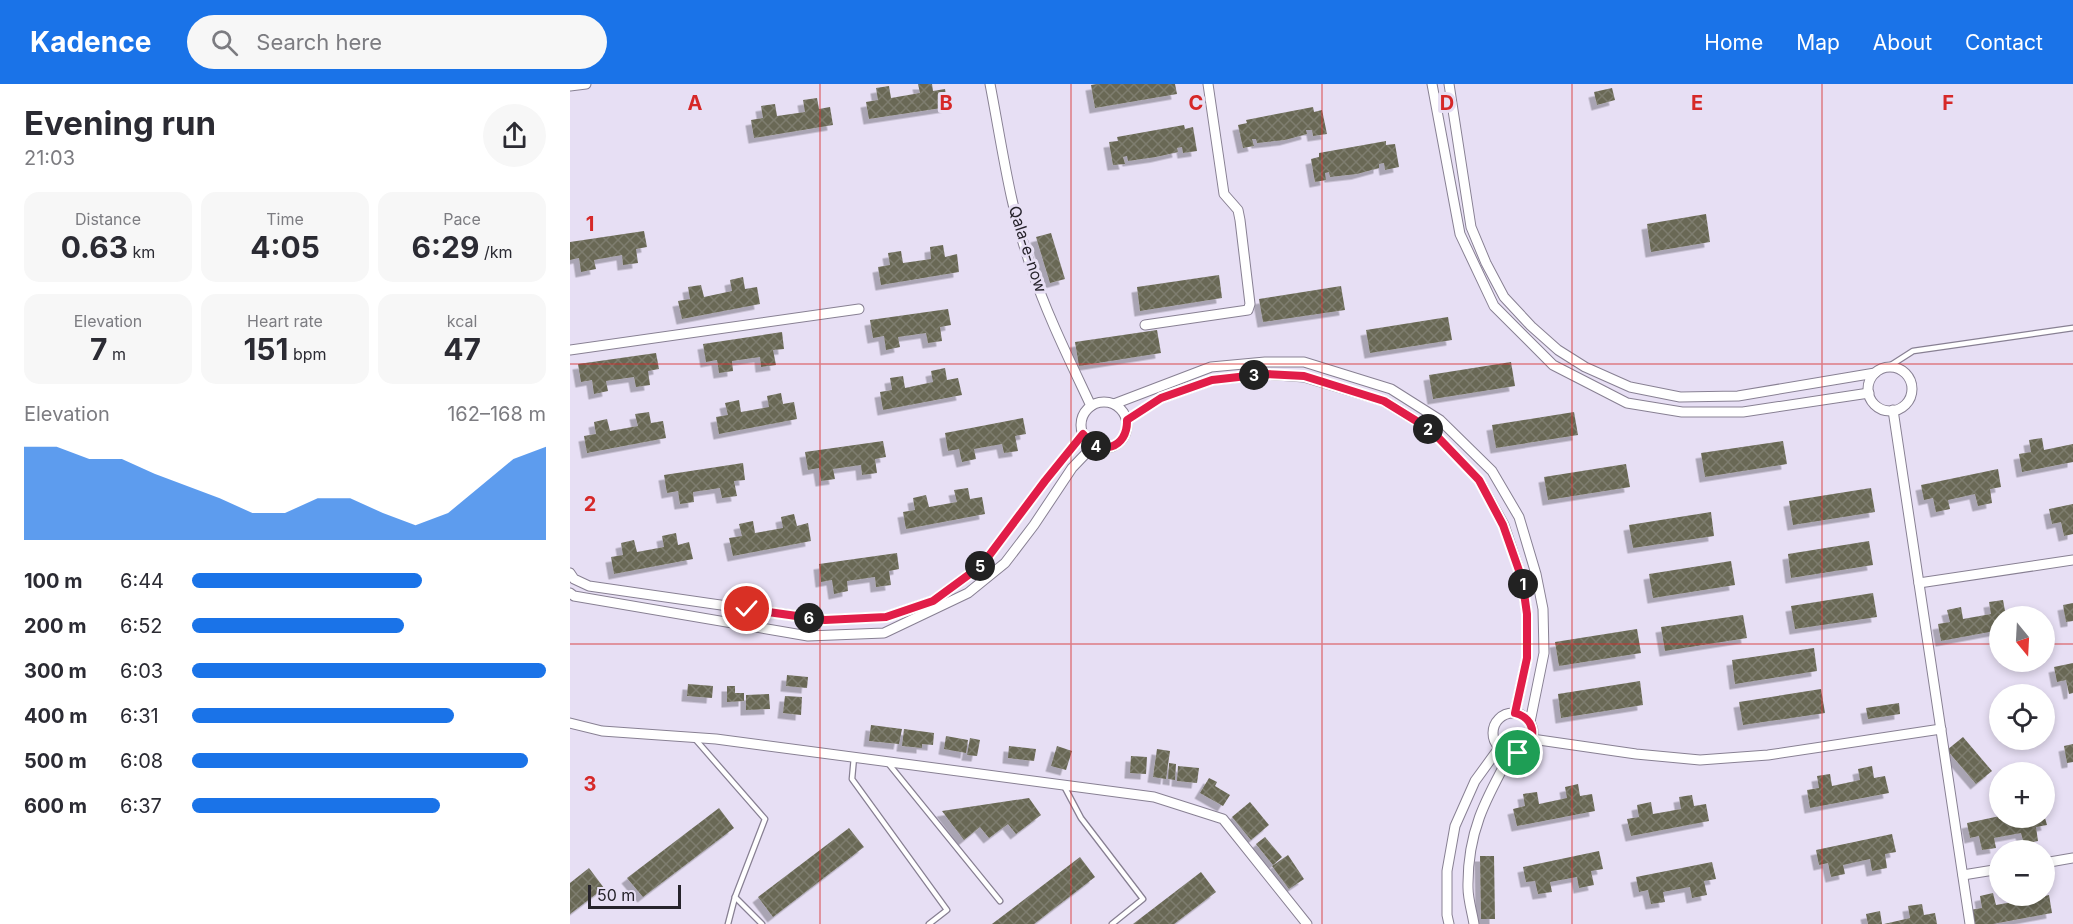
<!DOCTYPE html>
<meta charset="utf-8">
<style>
body{margin:0;font-family:Inter,sans-serif;background:#f7f7f7;color:#2b2b33;height:100vh;display:flex;flex-direction:column;font-size:22px;white-space:nowrap}
*{box-sizing:border-box;margin:0}
p{font-size:20px;color:#7c7c81}
.icon{flex:none;width:33px;height:33px;fill:none;stroke:currentColor;stroke-width:2;stroke-linecap:round;stroke-linejoin:round}
.map{position:relative;flex:1;overflow:hidden}
.panel{display:flex;flex-direction:column;background:#fff;width:570px}
.panel>*{flex:none}
.needle{width:39px;rotate:162deg}
.tools{position:absolute;left:1419px;top:522px;display:grid;gap:12px}
.tools a{display:grid;place-items:center;width:66px;height:66px;border-radius:50%;background:#fff;box-shadow:0 3px 9px #0003;font-size:30px}
.scale{position:absolute;left:18px;bottom:15px;width:93px;box-sizing:border-box;padding-left:6px;border:3px solid #26232b;border-top:0;font-size:16px;line-height:21px;white-space:nowrap;color:#26232b;-webkit-text-stroke:4px #e7dff4;paint-order:stroke}
.pin{position:absolute;display:grid;place-items:center;width:51px;height:51px;color:#fff;margin:-26px;border:3px solid #fff;border-radius:50%;box-shadow:0 2px 6px #0007}
.km{position:absolute;width:30px;height:30px;margin:-15px;border-radius:50%;background:#222;color:#fff;font-size:16px;line-height:30px;text-align:center}
.round{display:grid;place-items:center;flex:none;width:63px;height:63px;border-radius:32px;background:#f7f7f7}
.overview{display:flex;align-items:center;justify-content:space-between;height:102px;padding:0 24px}
h1{font-size:33px;font-weight:700;line-height:45px}
.stats{display:grid;grid-template-columns:repeat(3,1fr);gap:9px;height:102px;padding:6px 24px}
.stats div{display:grid;align-content:center;border-radius:15px;background:#f7f7f7;text-align:center}
.stats b{font-size:30px;font-weight:700}
.stats small{font-size:16px;font-weight:400}
.stats p{font-size:16px}
.chart{height:168px;padding:12px 24px}
.chart p{display:flex;justify-content:space-between}
.chart svg{width:100%;height:108px;margin-top:6px;fill:#1a73e8;opacity:.7}
ul{padding:0 24px;list-style:none;font-size:20px}
li{display:grid;grid-template-columns:96px 72px 1fr;align-items:center;height:45px}
li i{height:15px;border-radius:8px;background:#1a73e8}
header{display:flex;align-items:center;gap:36px;box-sizing:border-box;height:84px;padding:0 30px;background:#1a73e8;color:#fff}
header strong{font-size:28px}
nav{display:flex;gap:33px;margin-inline-start:auto;font-size:21px}
.search{width:420px;height:54px;background:#f7f7f7;display:flex;align-items:center;gap:15px;box-sizing:border-box;padding:0 21px;border-radius:33px;color:#7c7c81;font-size:22px}
main{display:flex;flex:1;min-height:0}
.map>svg:first-child{display:block}
.building{fill:url(#building-cross-hatch);filter:url(#shadow)}
.lines{fill:none;stroke-linecap:round;stroke-linejoin:round}
.lane-casing{stroke:#888093;stroke-width:7}
.street-casing{stroke:#888093;stroke-width:11}
.lane{stroke:#fff;stroke-width:4.5}
.street{stroke:#fff;stroke-width:9}
.route-casing{stroke:#fff;stroke-width:12}
.route{stroke:#e11d48;stroke-width:8}
.grid{fill:none;stroke:#d62828;stroke-width:1.5;stroke-opacity:0.55}
.labels{text-anchor:middle;stroke-width:6;stroke-linejoin:round;paint-order:stroke}
.street-label{font-size:16px;fill:#26232b;stroke:#e7dff4}
.grid-label{font-size:20px;text-anchor:middle;font-weight:bold;fill:#d62828;stroke:#e7dff4;stroke-width:6;stroke-linejoin:round;paint-order:stroke}
</style>
<header>
<strong>Kadence</strong>
<div class="search"><svg class="icon" aria-label="search" viewBox="0 0 24 24"><circle cx="10" cy="10" r="6"/><path d="M15 15l6 6"/></svg>Search here</div>
<nav><a>Home</a><a>Map</a><a>About</a><a>Contact</a></nav>
</header>
<main>
<section class="panel">
<div class="overview"><div><h1>Evening run</h1><p>21:03</p></div><a class="round"><svg class="icon" aria-label="share" viewBox="0 0 24 24"><path d="M12 15V3M7 8l5-5 5 5M5 13v7h14v-7"/></svg></a></div>
<div class="stats">
<div><p>Distance</p><b>0.63<small> km</small></b></div>
<div><p>Time</p><b>4:05</b></div>
<div><p>Pace</p><b>6:29<small> /km</small></b></div>
</div>
<div class="stats">
<div><p>Elevation</p><b>7<small> m</small></b></div>
<div><p>Heart rate</p><b>151<small> bpm</small></b></div>
<div><p>kcal</p><b>47</b></div>
</div>
<div class="chart"><p><span>Elevation</span>162–168 m</p>
<svg viewBox="0 0 160 44" preserveAspectRatio="none"><path d="M0 44V6L10 6L20 11L30 11L40 17L50 22L60 27L70 33L80 33L90 27L100 27L110 33L120 38L130 33L140 22L150 11L160 6V44z"/></svg>
</div>
<ul>
<li><b>100 m</b>6:44<i style="width:65%"></i></li>
<li><b>200 m</b>6:52<i style="width:60%"></i></li>
<li><b>300 m</b>6:03<i style="width:100%"></i></li>
<li><b>400 m</b>6:31<i style="width:74%"></i></li>
<li><b>500 m</b>6:08<i style="width:95%"></i></li>
<li><b>600 m</b>6:37<i style="width:70%"></i></li>
</ul>
</section>
<div class="map">
<svg width="1503" height="840" viewBox="0 0 1503 840">
<defs>
<pattern id="building-cross-hatch" width="8" height="8" patternUnits="userSpaceOnUse" patternTransform="scale(1.5)"><rect width="8" height="8" fill="#696854"/><path d="M0 0l8 8M0 8l8-8" fill="none" stroke="#7e7d6f"/></pattern>
<filter id="shadow"><feDropShadow dx="-5.5" dy="5.5" stdDeviation="0" flood-color="#0004"/></filter>
</defs>
<rect width="100%" height="100%" fill="#e7dff4"/>
<!-- building -->
<g class="building">
<polygon points="348,0 362,0 363,7 375,5 378,23 299,35 296,18 308,16 306,4 319,2 321,14 350,9"/>
<polygon points="527,0 605,0 607,10 525,24 521,1"/>
<polygon points="1042,4 1045,16 1027,21 1024,8"/>
<polygon points="247,14 249,25 260,23 263,41 184,54 181,36 193,34 191,22 205,20 207,32 235,28 233,16"/>
<polygon points="743,23 744,28 752,26 757,50 743,52 742,46 736,46 737,50 715,56 687,59 686,55 682,55 684,62 673,64 668,41 677,39 676,36"/>
<polygon points="614,41 615,45 623,43 627,67 613,69 612,63 607,64 608,68 586,73 558,77 557,72 553,73 555,80 543,81 539,58 548,57 547,53"/>
<polygon points="816,57 816,61 825,60 829,83 815,86 814,79 809,80 809,84 787,90 760,93 759,88 755,89 756,96 745,98 741,75 749,73 749,69"/>
<polygon points="1136,130 1140,158 1081,168 1077,140"/>
<polygon points="74,147 77,163 66,165 68,179 53,181 52,171 24,176 26,185 11,188 9,174 0,176 0,158"/>
<polygon points="481,149 495,195 480,199 466,153"/>
<polygon points="373,161 375,173 387,170 389,188 311,201 308,183 320,181 318,169 331,167 333,179 361,175 360,163"/>
<polygon points="649,191 652,214 570,227 567,203"/>
<polygon points="173,193 175,205 187,203 190,220 112,235 108,217 120,215 118,203 131,201 134,213 162,207 160,196"/>
<polygon points="771,202 775,226 693,238 689,215"/>
<polygon points="378,225 381,241 370,243 372,257 358,259 356,249 328,253 330,263 316,266 314,252 303,254 300,236"/>
<polygon points="878,233 882,256 800,269 796,246"/>
<polygon points="587,246 591,269 509,282 505,258"/>
<polygon points="212,248 214,265 203,266 206,281 191,283 190,273 162,277 163,287 149,289 147,276 136,278 133,260"/>
<polygon points="86,269 89,285 78,287 80,301 66,303 64,293 36,297 38,307 24,310 22,296 11,298 8,280"/>
<polygon points="941,278 945,302 863,315 859,291"/>
<polygon points="375,284 377,296 388,294 392,311 313,326 310,308 322,306 320,294 333,292 335,304 363,298 361,287"/>
<polygon points="211,309 213,320 224,318 227,335 149,350 146,333 158,331 155,319 169,316 171,328 199,323 197,312"/>
<polygon points="79,328 81,339 93,337 96,354 17,369 14,352 26,350 24,338 37,335 40,347 68,342 65,330"/>
<polygon points="1004,328 1008,351 926,364 922,341"/>
<polygon points="453,334 456,350 445,352 448,367 434,369 432,360 404,365 406,375 392,378 389,365 378,367 375,349"/>
<polygon points="1472,354 1474,366 1503,360 1503,378 1452,388 1449,370 1461,368 1459,356"/>
<polygon points="313,357 316,373 305,375 307,389 292,391 291,381 263,385 265,395 251,397 249,384 238,386 235,368"/>
<polygon points="1213,357 1217,380 1135,393 1131,369"/>
<polygon points="173,379 175,396 164,397 167,412 152,414 150,404 123,408 124,418 110,420 108,407 97,409 94,391"/>
<polygon points="1056,380 1060,403 978,416 974,393"/>
<polygon points="1428,385 1431,403 1420,405 1422,419 1408,422 1405,410 1378,416 1380,425 1366,428 1363,414 1354,416 1351,401"/>
<polygon points="398,404 400,415 412,413 415,430 336,445 333,428 345,426 343,414 356,411 359,423 387,418 384,406"/>
<polygon points="1301,404 1305,428 1223,441 1219,417"/>
<polygon points="1503,420 1503,450 1494,452 1491,438 1482,440 1479,425"/>
<polygon points="1141,428 1144,452 1063,464 1059,441"/>
<polygon points="224,430 227,442 238,439 241,457 163,472 159,454 172,452 169,440 183,437 185,449 213,444 211,433"/>
<polygon points="106,449 108,461 119,458 123,475 44,490 41,473 53,471 51,459 64,456 67,468 94,463 92,452"/>
<polygon points="1299,457 1303,481 1221,494 1218,470"/>
<polygon points="327,469 329,485 319,487 321,501 306,503 305,493 277,497 278,507 264,510 262,496 251,498 249,480"/>
<polygon points="1161,477 1165,501 1083,514 1079,490"/>
<polygon points="1303,509 1307,533 1225,545 1221,522"/>
<polygon points="1433,516 1435,527 1446,525 1448,532 1430,532 1430,546 1371,557 1368,540 1380,538 1377,526 1391,523 1393,535 1421,530 1419,518"/>
<polygon points="1503,519 1503,537 1496,538 1493,521"/>
<polygon points="1173,531 1177,554 1095,567 1091,543"/>
<polygon points="1067,545 1071,569 989,582 985,558"/>
<polygon points="1244,564 1247,587 1165,600 1162,576"/>
<polygon points="1503,579 1503,609 1499,610 1496,596 1487,598 1484,583"/>
<polygon points="217,591 238,593 237,604 216,602"/>
<polygon points="1070,597 1073,621 991,634 988,610"/>
<polygon points="118,600 143,602 142,614 117,612"/>
<polygon points="157,602 165,602 165,609 174,609 174,617 157,618"/>
<polygon points="1251,605 1255,629 1173,641 1169,618"/>
<polygon points="199,610 200,625 176,626 176,611"/>
<polygon points="215,612 232,613 231,631 213,629"/>
<polygon points="1329,619 1330,630 1298,635 1296,624"/>
<polygon points="301,641 332,645 329,660 299,657"/>
<polygon points="334,645 364,649 363,661 352,660 352,664 332,662"/>
<polygon points="376,652 398,656 396,669 374,665"/>
<polygon points="1393,653 1422,687 1406,700 1377,666"/>
<polygon points="400,654 410,656 407,672 397,671"/>
<polygon points="1503,660 1503,678 1497,679 1494,662"/>
<polygon points="439,662 466,665 464,677 438,674"/>
<polygon points="487,662 502,667 496,686 481,682"/>
<polygon points="587,665 600,667 596,695 583,693"/>
<polygon points="561,672 577,673 576,690 560,689"/>
<polygon points="599,679 606,680 605,696 598,695"/>
<polygon points="608,682 629,684 627,699 607,697"/>
<polygon points="1302,682 1304,694 1315,692 1319,709 1240,724 1237,706 1249,704 1247,692 1260,690 1262,702 1290,696 1288,685"/>
<polygon points="639,694 647,698 645,702 660,711 653,722 630,709"/>
<polygon points="1008,700 1010,712 1022,710 1025,727 947,742 943,725 955,722 953,710 967,708 969,720 997,714 995,703"/>
<polygon points="1122,711 1124,722 1136,720 1139,737 1061,752 1057,735 1069,733 1067,721 1081,718 1083,730 1111,725 1109,713"/>
<polygon points="459,714 471,731 446,750 438,740 419,754 410,743 394,756 372,727"/>
<polygon points="680,718 699,741 681,756 662,733"/>
<polygon points="149,724 164,744 73,813 57,794"/>
<polygon points="1430,732 1475,734 1477,741 1466,743 1468,757 1454,760 1451,749 1424,754 1426,764 1412,766 1409,752 1400,754 1397,739"/>
<polygon points="279,744 294,763 203,833 188,813"/>
<polygon points="1322,750 1326,768 1315,770 1317,784 1302,787 1300,775 1273,781 1275,790 1261,793 1258,779 1249,781 1246,766"/>
<polygon points="695,753 712,773 703,781 686,760"/>
<polygon points="1029,767 1033,785 1021,787 1024,801 1009,804 1007,793 980,798 982,808 968,810 965,797 956,798 953,783"/>
<polygon points="718,771 734,795 719,805 702,782"/>
<polygon points="910,772 924,772 925,835 911,835"/>
<polygon points="510,773 525,793 464,840 422,840"/>
<polygon points="1142,778 1146,795 1134,797 1137,811 1122,814 1120,803 1093,808 1095,818 1081,820 1078,806 1069,808 1066,793"/>
<polygon points="19,784 34,804 0,830 0,799"/>
<polygon points="631,788 646,808 604,840 563,840"/>
<polygon points="1423,809 1426,821 1454,816 1453,812 1467,812 1467,814 1479,811 1482,829 1423,840 1403,840 1400,826 1412,824 1410,812"/>
<polygon points="1352,820 1354,831 1365,829 1367,840 1314,840 1340,834 1338,822"/>
<polygon points="1310,827 1312,840 1298,840 1296,830"/>
</g>
<g class="lines">
<defs>
<g id="lane">
<polyline points="1318,283 1343,267 1503,244"/>
<polyline points="126,656 195,735 165,813 158,840"/>
<polyline points="284,673 282,695 377,826 359,840"/>
<polyline points="318,679 430,817"/>
<polyline points="494,702 511,734 573,815 542,840"/>
<polyline points="165,813 192,840"/>
</g>
<g id="street">
<path d="M420,0C432,62 440,124 461,183C477,231 500,277 521,322"/>
<polyline points="862,0 890,150 924,222 983,281 1057,319 1112,328 1173,328 1299,309"/>
<polyline points="879,0 901,143 916,179 934,213 961,242 988,266 1015,283 1060,303 1110,313 1168,312 1305,289"/>
<polyline points="0,2 16,0"/>
<polyline points="575,241 678,226 680,220 670,136 668,126 654,110 638,0"/>
<polyline points="0,266 289,225"/>
<circle cx="1320" cy="305" r="22"/>
<circle cx="534" cy="341" r="23"/>
<polyline points="544,320 641,283 695,278 734,278 821,305 870,336 922,387 949,433 966,490 973,525 974,569 960,638"/>
<polyline points="1323,326 1400,840"/>
<polyline points="557,336 591,314 642,296 695,290 734,293 814,317 861,346 909,396 934,441 952,495 957,530 957,574 945,629"/>
<polyline points="0,489 4,495 19,502 255,536 316,533 363,517 412,481 475,397 513,350"/>
<polyline points="1349,499 1503,476"/>
<polyline points="0,509 4,512 238,552 314,549 398,509 435,479 464,441 502,384 524,361"/>
<circle cx="943" cy="649" r="20"/>
<polyline points="0,639 32,647 146,655 584,713 653,735 737,840"/>
<polyline points="962,655 1066,670 1130,676 1198,671 1371,645"/>
<polyline points="1474,779 1503,774"/>
<polyline points="1393,791 1430,785"/>
<polyline points="879,840 877,831 877,787 885,742 905,697 929,664"/>
<path d="M904,840C902,828 898,815 898,804C897,749 915,716 941,669"/>
</g>
</defs>
<!-- lane casing -->
<use href="#lane" class="lane-casing"/>
<!-- street casing -->
<use href="#street" class="street-casing"/>
<!-- lane -->
<use href="#lane" class="lane"/>
<!-- street -->
<use href="#street" class="street"/>
</g>
<g class="lines">
<defs>
<path id="route" d="M177,525L255,536L316,533L363,517L412,481L475,397L513,350C529,373 558,365 557,336L591,314L642,296L695,290L734,292L814,317L861,346L909,396L933,441L952,495L957,530V574L945,629C967,635 968,659 948,669"/>
</defs>
<!-- route casing -->
<use href="#route" class="route-casing"/>
<!-- route -->
<use href="#route" class="route"/>
</g>
<!-- grid -->
<path class="grid" d="M250,0V840M501,0V840M752,0V840M1002,0V840M1252,0V840M0,280H1503M0,560H1430M1474,560H1503"/>
<g class="labels">
<!-- street labels -->
<g class="street-label">
<text transform="translate(458 165) rotate(72)" y="6">Qala-e-now</text>
</g>
</g>
<g class="grid-label">
<text x="125" y="26">A</text>
<text x="376" y="26">B</text>
<text x="626" y="26">C</text>
<text x="877" y="26">D</text>
<text x="1127" y="26">E</text>
<text x="1378" y="26">F</text>
<text x="20" y="147">1</text>
<text x="20" y="427">2</text>
<text x="20" y="707">3</text>
</g>
</svg>
<div class="tools">
<a><svg class="needle" viewBox="-14 -14 28 28"><path d="M0-13l5 13h-10z" fill="#e53935"/><path d="M0 13l5-13h-10z" fill="#7c7c81"/></svg></a>
<a><svg class="icon" aria-label="locate" viewBox="0 0 24 24"><circle cx="12" cy="12" r="6"/><path d="M12 2v4M12 18v4M2 12h4M18 12h4"/></svg></a>
<a>+</a>
<a>−</a>
</div>
<div class="scale">50 m</div>
<div class="pin" style="left:948px;top:669px;background:#1e9e55"><svg class="icon" aria-label="arrive" viewBox="0 0 24 24"><path d="M6 21V4h12l-3 4 3 4H6"/></svg></div>
<div class="pin" style="left:177px;top:525px;background:#d93025"><svg class="icon" aria-label="check" viewBox="0 0 24 24"><path d="M5 12l5 5 9-10"/></svg></div>
<b class="km" style="left:953px;top:500px">1</b>
<b class="km" style="left:858px;top:345px">2</b>
<b class="km" style="left:684px;top:291px">3</b>
<b class="km" style="left:526px;top:362px">4</b>
<b class="km" style="left:410px;top:482px">5</b>
<b class="km" style="left:239px;top:534px">6</b>
</div>
</main>
